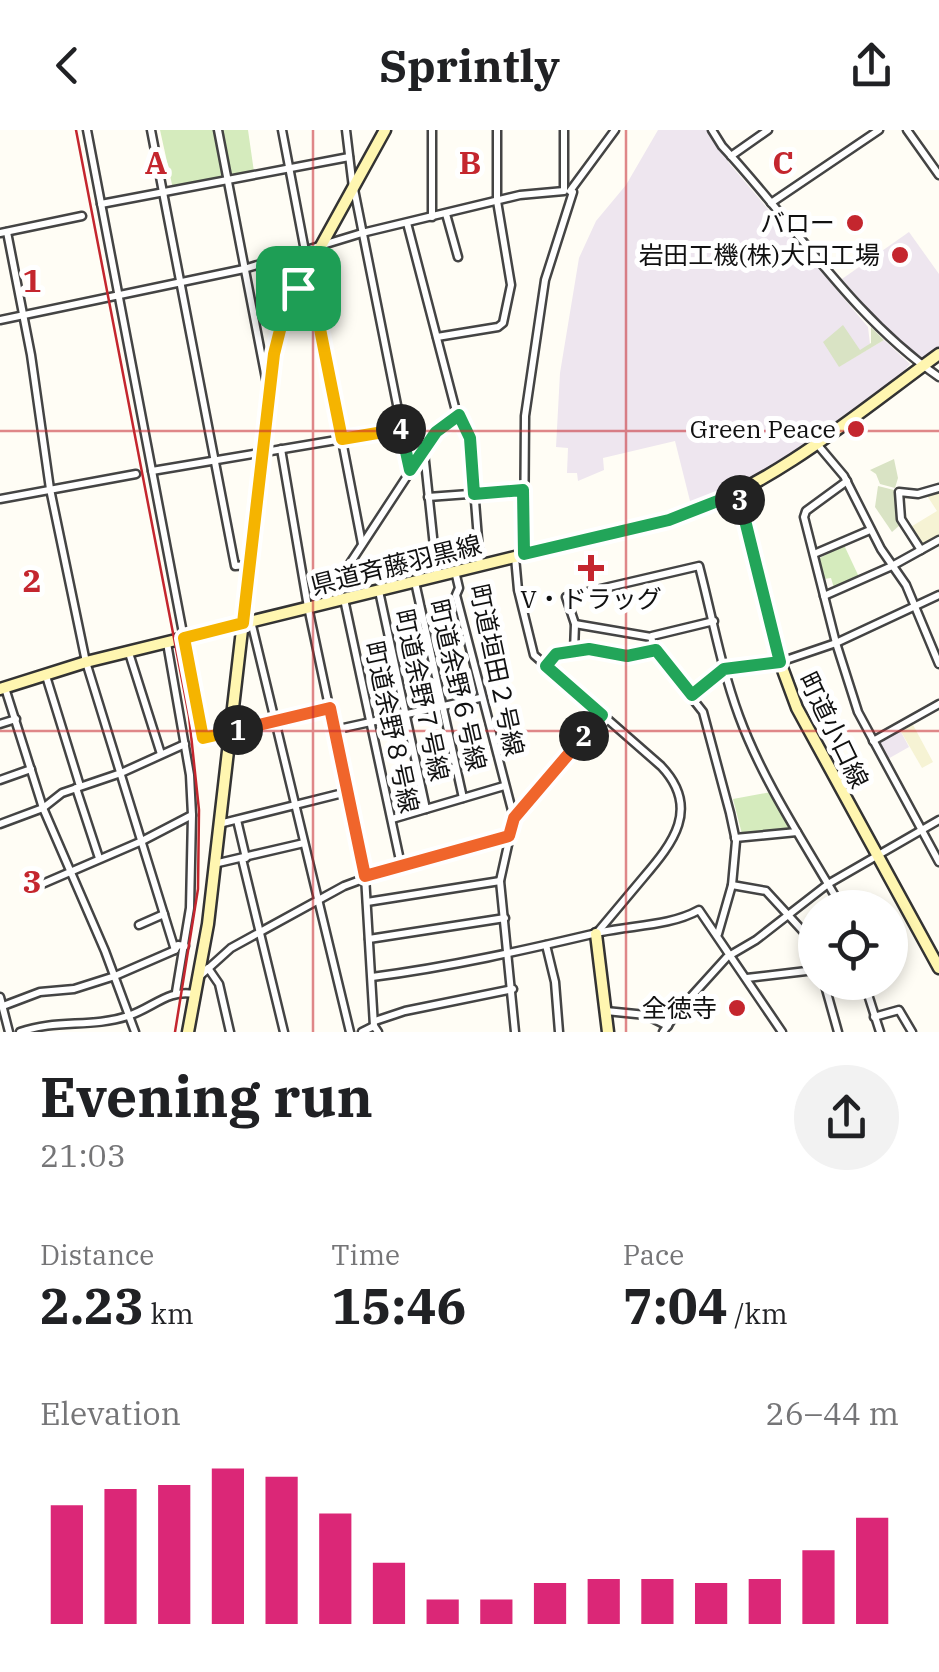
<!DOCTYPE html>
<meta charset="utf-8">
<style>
body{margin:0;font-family:"IBM Plex Serif","Noto Sans JP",serif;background:#f2f2f2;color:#202124;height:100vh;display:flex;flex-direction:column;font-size:38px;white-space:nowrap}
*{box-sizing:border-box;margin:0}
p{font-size:32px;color:#757577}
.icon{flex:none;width:55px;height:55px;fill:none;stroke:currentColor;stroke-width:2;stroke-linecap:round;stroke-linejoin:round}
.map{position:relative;height:902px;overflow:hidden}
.sheet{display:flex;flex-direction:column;background:#fff;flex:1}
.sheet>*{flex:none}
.tools{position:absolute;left:798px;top:760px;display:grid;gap:20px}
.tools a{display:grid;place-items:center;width:110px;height:110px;border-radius:50%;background:#fff;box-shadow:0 5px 15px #0003;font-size:50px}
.pin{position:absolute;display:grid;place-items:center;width:85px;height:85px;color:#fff;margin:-42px;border-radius:20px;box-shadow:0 5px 15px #0006}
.km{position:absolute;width:50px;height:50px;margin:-25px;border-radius:50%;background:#222;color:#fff;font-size:28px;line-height:50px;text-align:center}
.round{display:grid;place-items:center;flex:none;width:105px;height:105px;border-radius:52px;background:#f2f2f2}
.headline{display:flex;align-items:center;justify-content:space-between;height:170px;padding:0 40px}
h1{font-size:55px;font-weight:700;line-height:75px}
.stats{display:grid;grid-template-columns:repeat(3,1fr);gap:15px;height:170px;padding:10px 40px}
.stats div{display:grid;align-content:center}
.stats b{font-size:50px;font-weight:700}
.stats small{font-size:28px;font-weight:400}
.stats p{font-size:28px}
.chart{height:280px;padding:20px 40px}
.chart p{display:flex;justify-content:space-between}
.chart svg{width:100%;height:180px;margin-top:10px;stroke:#db2777;stroke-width:6}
header{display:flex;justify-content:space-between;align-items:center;height:130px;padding:0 40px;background:#fff;font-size:45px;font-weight:700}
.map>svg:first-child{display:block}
.industrial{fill:#eee6ef}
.farmland{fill:#f6f3d4}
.green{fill:#d5ebbd}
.cemetery{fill:#d9e3c4}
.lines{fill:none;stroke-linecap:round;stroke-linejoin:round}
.street-casing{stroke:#444;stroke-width:11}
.secondary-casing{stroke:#333;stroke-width:15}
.street{stroke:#fff;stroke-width:6}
.secondary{stroke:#fff6b0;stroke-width:10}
.rail{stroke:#c4262e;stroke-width:2.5}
.split-1-casing{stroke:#fff;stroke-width:20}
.split-2-casing{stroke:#fff;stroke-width:20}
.split-3-casing{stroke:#fff;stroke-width:20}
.split-4-casing{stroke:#fff;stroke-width:20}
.split-5-casing{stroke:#fff;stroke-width:20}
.split-1{stroke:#f5b400;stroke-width:12}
.split-2{stroke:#f0652b;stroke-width:12}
.split-3{stroke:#22a559;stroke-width:12}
.split-4{stroke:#22a559;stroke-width:12}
.split-5{stroke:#f5b400;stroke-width:12}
.grid{fill:none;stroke:#c4262e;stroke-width:2.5;stroke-opacity:0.55}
.poi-dot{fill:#c4262e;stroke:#fff;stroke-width:4}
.labels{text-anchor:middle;stroke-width:10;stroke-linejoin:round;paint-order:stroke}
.poi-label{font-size:25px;fill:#111;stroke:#fff;text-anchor:end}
.street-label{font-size:25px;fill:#111;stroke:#fff}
.grid-label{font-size:32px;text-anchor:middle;font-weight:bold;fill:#c4262e;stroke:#fff;stroke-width:10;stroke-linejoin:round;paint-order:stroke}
</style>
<header><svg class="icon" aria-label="back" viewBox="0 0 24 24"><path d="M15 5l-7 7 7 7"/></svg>Sprintly<svg class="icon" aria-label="share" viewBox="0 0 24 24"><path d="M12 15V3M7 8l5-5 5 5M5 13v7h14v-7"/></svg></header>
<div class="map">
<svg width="939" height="902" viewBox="0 0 939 902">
<rect width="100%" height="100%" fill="#fffdf5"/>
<!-- industrial -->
<g class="industrial">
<polygon points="658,0 708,0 729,33 868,197 870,214 838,237 884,210 910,234 900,245 777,333 731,359 691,375 675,311 603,328 604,340 578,351 577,343 567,343 568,318 556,317 560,243 579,128 596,91 626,55"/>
<polygon points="909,102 939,144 939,217 924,228 917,229 885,199 842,149"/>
<polygon points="900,600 909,617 886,630 878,612"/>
</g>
<!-- farmland -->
<g class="farmland">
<polygon points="939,361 939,407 920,415 909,398 937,381 926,364"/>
<polygon points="912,593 933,632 922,638 900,600"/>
</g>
<!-- green -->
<g class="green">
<polygon points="160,0 248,0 254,42 173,59"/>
<polygon points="844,415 859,447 834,458 831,448 824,449 818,429"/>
<polygon points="771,662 791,697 789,700 742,704 733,669"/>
</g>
<!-- cemetery -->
<g class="cemetery">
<polygon points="843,195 860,220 871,213 871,197 884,210 839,237 823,212"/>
<polygon points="894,329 898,348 895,358 880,354 876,344 870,340"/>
<polygon points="878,356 894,360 900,395 892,402 875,377"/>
</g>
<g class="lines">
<defs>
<g id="street">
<polyline points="87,0 203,608 329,578"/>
<polyline points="151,0 235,436 248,435"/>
<polyline points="218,0 267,254"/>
<polyline points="282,0 305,121"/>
<polyline points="346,0 353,58"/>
<path d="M712,0L722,16C794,93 852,187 939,247"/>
<polyline points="907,0 939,45"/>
<polyline points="731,26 768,0"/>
<polyline points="354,59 410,340"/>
<polyline points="570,61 615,0"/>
<polyline points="771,73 879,0"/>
<polyline points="101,74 349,27"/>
<polyline points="446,84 458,127"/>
<polyline points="432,87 432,0"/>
<polyline points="407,93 456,281 470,308 480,434"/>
<polyline points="7,102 31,225 50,359 86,532 175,820"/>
<polyline points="0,103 82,86"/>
<polyline points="309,140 362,414"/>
<polyline points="0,190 244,139 362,103 520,65 564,61 564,0"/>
<polyline points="437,207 498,197 503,193 511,155 497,71 497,0"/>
<polyline points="817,314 844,346 881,419 906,455 939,534"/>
<polyline points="281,319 308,477 365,746 374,896 378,902"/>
<polyline points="424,322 437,445"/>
<polyline points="152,341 402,299"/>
<polyline points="847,351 806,381 804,387 836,513 858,582 939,732"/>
<polyline points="428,367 523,360"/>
<polyline points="0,369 136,344"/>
<polyline points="921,420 901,389 899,362 918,364 939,358"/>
<polyline points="524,424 525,286 545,150 573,62"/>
<polyline points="814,424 870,400"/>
<path d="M515,427L518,460L534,525L661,636C701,678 673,713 643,748C627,767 612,785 596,804"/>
<polyline points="455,441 459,458 456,465 514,688 500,751 515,902"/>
<polyline points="415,452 463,668"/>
<polyline points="379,461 426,679"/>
<polyline points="824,466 892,436 939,410"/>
<polyline points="344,469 401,735"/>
<polyline points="324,473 436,302 459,285"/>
<polyline points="251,491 350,902"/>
<polyline points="575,494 651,507 655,521"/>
<polyline points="652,506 714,491"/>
<path d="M574,521L575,494L566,467L699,436C712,486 721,537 739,586C764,654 806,715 842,778"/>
<polyline points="129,523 161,624"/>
<path d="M545,536C570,509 593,526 622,525C633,525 645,522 655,521L703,582L730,683L736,711L732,755L718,804"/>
<polyline points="46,546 80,656"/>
<polyline points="5,558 43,678 105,821 135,902"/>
<polyline points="691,565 724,539 780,532 836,513 939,465"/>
<polyline points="0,594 16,589"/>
<polyline points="334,600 480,568"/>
<polyline points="873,611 939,574"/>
<polyline points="0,650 31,639"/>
<polyline points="76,658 99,728"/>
<polyline points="514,687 602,585"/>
<polyline points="392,689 504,656"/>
<polyline points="237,690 246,728"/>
<polyline points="0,694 43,678 62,663 121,643 185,614"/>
<polyline points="219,694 347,662"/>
<polyline points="735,708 797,702"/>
<polyline points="242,729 284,902"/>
<polyline points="214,734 304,713"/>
<polyline points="732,755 766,761 813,812 815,818"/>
<polyline points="33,758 142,711 192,685 190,645 167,513"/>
<polyline points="367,772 500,751"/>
<polyline points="139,795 164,784"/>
<polyline points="369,809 505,788"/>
<polyline points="546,815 555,852 559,902"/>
<polyline points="208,838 219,854 230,902"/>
<polyline points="200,846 231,818 344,756 401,735 509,706"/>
<path d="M372,847C450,837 525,820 601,802C634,795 670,796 699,780L782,902"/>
<polyline points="747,848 815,840"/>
<polyline points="824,852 838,902"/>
<polyline points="864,852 880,902"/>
<polyline points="176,862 190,778 192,685"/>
<polyline points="0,867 9,902"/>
<polyline points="3,876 40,862 74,859 115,846 175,820 178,815 185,816"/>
<polyline points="606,881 646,885 668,896"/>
<polyline points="874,887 899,880 912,902"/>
<polyline points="375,891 405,881 513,859"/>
<path d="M20,902C56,889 91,898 128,886C153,878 168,859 194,864"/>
<polyline points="362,902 374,896"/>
<polyline points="663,902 679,880 727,827 756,810 828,754 939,690"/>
</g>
<g id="secondary">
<polyline points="738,363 780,532 797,578 939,838"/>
<path d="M0,559L86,532L686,385C780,350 858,283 939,224"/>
<polyline points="596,804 608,902"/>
<polyline points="188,902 208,794 274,223 288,176 385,0"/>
</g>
</defs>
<!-- street casing -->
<use href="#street" class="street-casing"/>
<!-- secondary casing -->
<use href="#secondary" class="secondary-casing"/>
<!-- street -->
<use href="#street" class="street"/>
<!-- secondary -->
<use href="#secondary" class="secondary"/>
<!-- rail -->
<polyline class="rail" points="76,0 189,586 199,680 198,759 175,902"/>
</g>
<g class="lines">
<defs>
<polyline id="split-1" points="238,600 203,608 184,508 243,493 274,224 282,192 298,158"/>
<polyline id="split-2" points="238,600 330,578 365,746 509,706 514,688 584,606"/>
<polyline id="split-3" points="584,606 602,585 546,536 556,524 589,519 627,526 656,520 692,565 724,539 780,532 740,370"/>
<polyline id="split-4" points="401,299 410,340 436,302 459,285 470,308 474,364 523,360 524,424 669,390 738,363 740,370"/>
<polyline id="split-5" points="298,158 308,139 342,309 401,299"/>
</defs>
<!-- split-1 casing -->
<use href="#split-1" class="split-1-casing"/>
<!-- split-2 casing -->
<use href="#split-2" class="split-2-casing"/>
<!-- split-3 casing -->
<use href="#split-3" class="split-3-casing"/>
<!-- split-4 casing -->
<use href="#split-4" class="split-4-casing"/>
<!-- split-5 casing -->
<use href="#split-5" class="split-5-casing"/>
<!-- split-1 -->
<use href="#split-1" class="split-1"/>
<!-- split-2 -->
<use href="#split-2" class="split-2"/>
<!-- split-3 -->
<use href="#split-3" class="split-3"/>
<!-- split-4 -->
<use href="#split-4" class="split-4"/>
<!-- split-5 -->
<use href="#split-5" class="split-5"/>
</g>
<!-- grid -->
<path class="grid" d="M313,0V902M626,0V902M0,301H939M0,601H939"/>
<!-- markers -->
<g class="poi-dot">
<circle cx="855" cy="93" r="10"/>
<circle cx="900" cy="125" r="10"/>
<circle cx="856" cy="299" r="10"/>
<path d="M586 423h10v10h10v10h-10v10h-10v-10h-10v-10h10z"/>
<circle cx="737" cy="878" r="10"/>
</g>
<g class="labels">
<!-- poi labels -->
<g class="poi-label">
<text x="835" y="102">バロー</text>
<text x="880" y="134">岩田工機(株)大口工場</text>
<text x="836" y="308">Green Peace</text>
<text x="591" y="478" text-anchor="middle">V・ドラッグ</text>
<text x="717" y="887">全徳寺</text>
</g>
<!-- street labels -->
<g class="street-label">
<text transform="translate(396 435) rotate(-14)" y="9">県道斉藤羽黒線</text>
<text transform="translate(497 540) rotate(78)" y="9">町道垣田２号線</text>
<text transform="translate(458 555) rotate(77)" y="9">町道余野６号線</text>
<text transform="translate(422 565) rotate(78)" y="9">町道余野７号線</text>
<text transform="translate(392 597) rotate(78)" y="9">町道余野８号線</text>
<text transform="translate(834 600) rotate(64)" y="9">町道小口線</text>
</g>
</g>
<g class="grid-label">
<text x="156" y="44">A</text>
<text x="470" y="44">B</text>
<text x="783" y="44">C</text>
<text x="32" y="162">1</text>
<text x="32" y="462">2</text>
<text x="32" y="763">3</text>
</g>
</svg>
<div class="tools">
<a><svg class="icon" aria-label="locate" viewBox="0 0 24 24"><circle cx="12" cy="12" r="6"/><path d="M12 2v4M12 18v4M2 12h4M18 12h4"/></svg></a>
</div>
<div class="pin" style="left:298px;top:158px;background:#1e9e55"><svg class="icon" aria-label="arrive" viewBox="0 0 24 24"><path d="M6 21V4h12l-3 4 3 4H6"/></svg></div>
<b class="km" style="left:238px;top:600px">1</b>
<b class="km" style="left:584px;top:606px">2</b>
<b class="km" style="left:740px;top:370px">3</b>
<b class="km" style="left:401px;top:299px">4</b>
</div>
<section class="sheet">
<div class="headline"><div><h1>Evening run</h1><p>21:03</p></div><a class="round"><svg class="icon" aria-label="share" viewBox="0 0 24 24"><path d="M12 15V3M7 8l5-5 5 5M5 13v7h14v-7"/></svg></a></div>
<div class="stats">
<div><p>Distance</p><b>2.23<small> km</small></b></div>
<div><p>Time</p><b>15:46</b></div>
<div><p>Pace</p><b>7:04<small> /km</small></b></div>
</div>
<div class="chart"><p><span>Elevation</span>26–44 m</p>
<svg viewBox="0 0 160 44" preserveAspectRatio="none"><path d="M5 44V15M15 44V11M25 44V10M35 44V6M45 44V8M55 44V17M65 44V29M75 44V38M85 44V38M95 44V34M105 44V33M115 44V33M125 44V34M135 44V33M145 44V26M155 44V18"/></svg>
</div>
</section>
